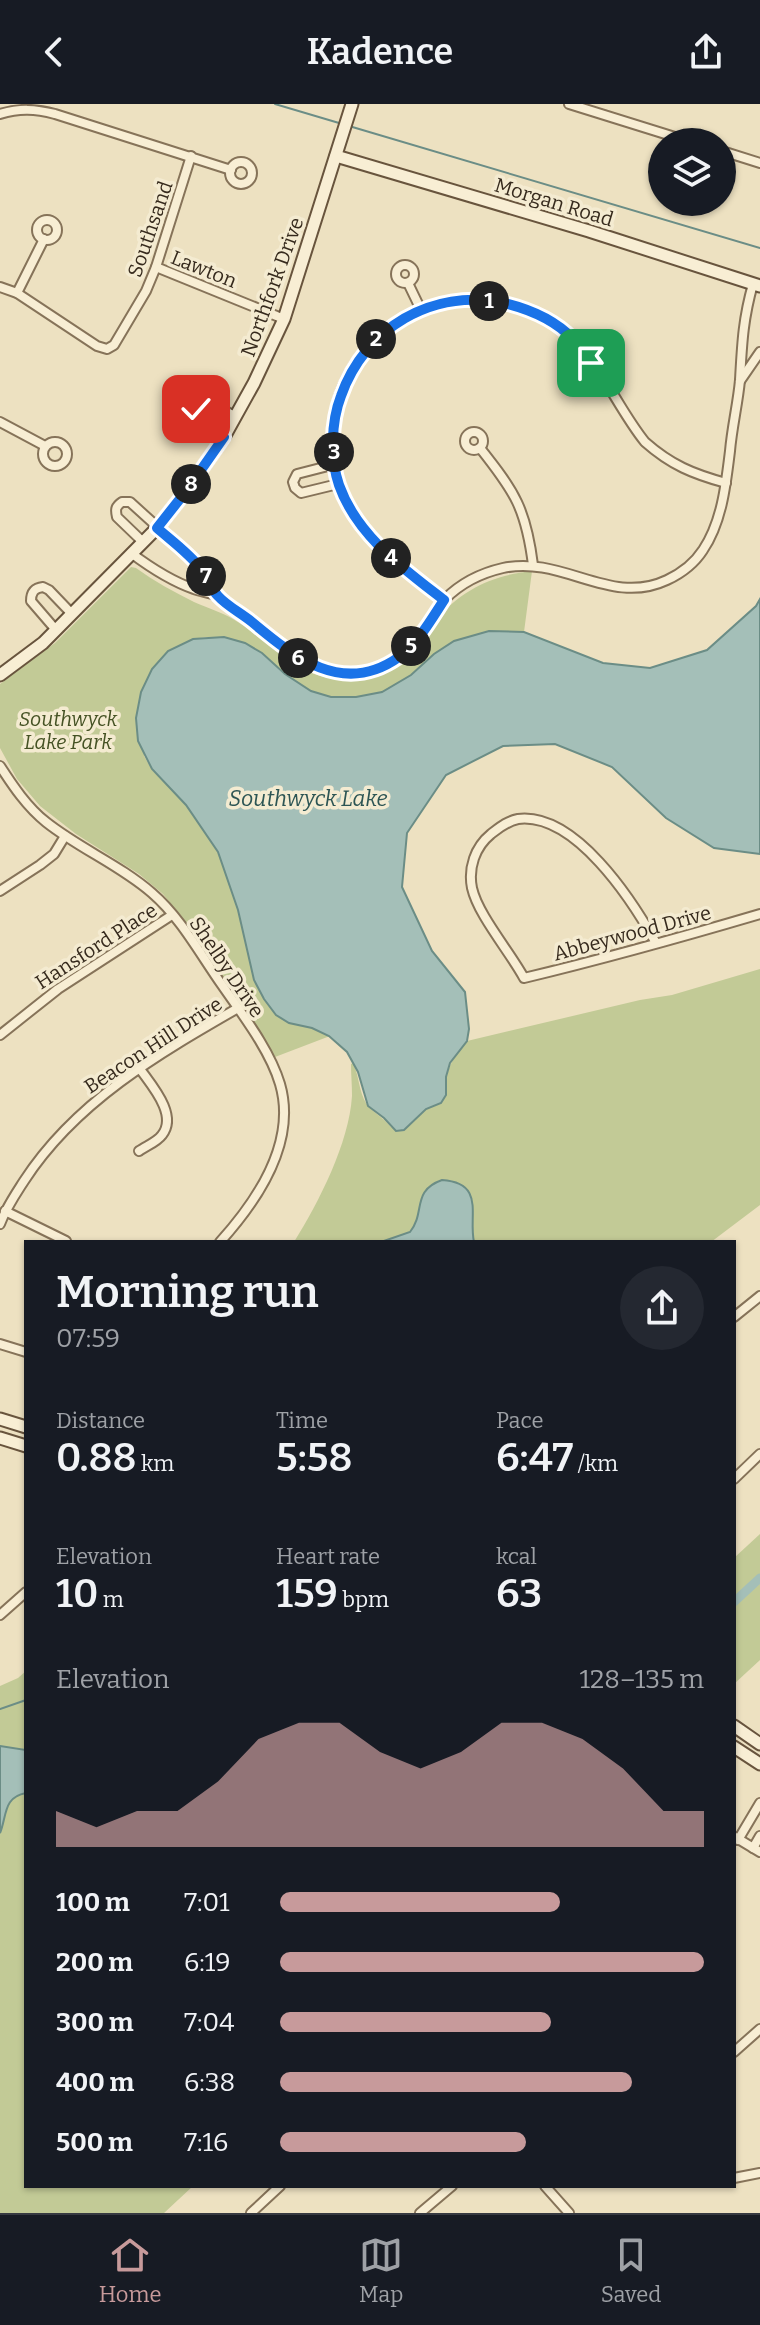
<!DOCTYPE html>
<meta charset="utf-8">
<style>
body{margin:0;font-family:Bitter,serif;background:#242831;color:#f1f3f6;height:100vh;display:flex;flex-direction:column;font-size:30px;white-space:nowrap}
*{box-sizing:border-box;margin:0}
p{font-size:26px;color:#9ea1a6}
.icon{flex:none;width:44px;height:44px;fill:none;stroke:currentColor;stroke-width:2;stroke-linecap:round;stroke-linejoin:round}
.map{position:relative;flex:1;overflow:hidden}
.details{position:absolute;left:24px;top:1136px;width:712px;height:948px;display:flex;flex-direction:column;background:#171b24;border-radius:0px;box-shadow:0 2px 6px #0004}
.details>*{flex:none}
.tools{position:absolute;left:648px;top:24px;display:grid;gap:16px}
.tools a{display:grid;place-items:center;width:88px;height:88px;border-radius:50%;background:#171b24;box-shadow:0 2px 6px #0004;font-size:40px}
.pin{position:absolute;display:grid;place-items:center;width:68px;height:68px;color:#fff;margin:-34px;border-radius:16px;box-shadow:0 4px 12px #0006}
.km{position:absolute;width:40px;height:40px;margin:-20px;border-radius:50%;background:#222;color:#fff;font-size:22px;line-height:40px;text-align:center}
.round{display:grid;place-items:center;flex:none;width:84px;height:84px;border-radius:42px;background:#242831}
.headline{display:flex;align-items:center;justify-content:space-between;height:136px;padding:0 32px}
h1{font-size:44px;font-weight:600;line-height:60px}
.figures{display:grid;grid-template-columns:repeat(3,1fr);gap:12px;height:136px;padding:8px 32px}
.figures div{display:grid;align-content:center}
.figures b{font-size:40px;font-weight:600}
.figures small{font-size:22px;font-weight:400}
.figures p{font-size:22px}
.chart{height:224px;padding:16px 32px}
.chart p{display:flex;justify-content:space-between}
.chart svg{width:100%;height:144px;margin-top:8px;fill:#c79a9b;opacity:.7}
ul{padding:0 32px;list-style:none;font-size:26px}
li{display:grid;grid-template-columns:128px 96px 1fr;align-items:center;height:60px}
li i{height:20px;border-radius:10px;background:#c79a9b}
header{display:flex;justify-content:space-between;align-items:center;height:104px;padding:0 32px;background:#171b24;font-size:36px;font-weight:600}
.dock{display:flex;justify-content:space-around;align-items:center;height:112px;border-top:2px solid #363941;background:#171b24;font-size:22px;color:#9ea1a6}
.dock a{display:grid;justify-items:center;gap:4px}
.dock .on{color:#c79a9b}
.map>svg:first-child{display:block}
.green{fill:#c2ca96}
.water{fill:#a4bfb8;stroke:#6b8d86;stroke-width:2}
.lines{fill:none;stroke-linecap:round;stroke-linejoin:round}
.stream{stroke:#6b8d86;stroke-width:2}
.canal{stroke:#a4bfb8;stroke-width:9}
.street-casing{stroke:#867359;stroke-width:12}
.secondary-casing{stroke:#68543d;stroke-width:15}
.street{stroke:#f8eed4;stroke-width:8}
.secondary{stroke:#f8eed4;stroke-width:11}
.route-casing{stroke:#fff;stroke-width:16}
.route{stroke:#1a73e8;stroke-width:10}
.labels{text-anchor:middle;stroke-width:7;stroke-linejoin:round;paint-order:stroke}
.street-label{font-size:20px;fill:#362a1d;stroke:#f4ebd1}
.park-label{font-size:20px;font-style:italic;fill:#455224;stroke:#f4ebd1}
.water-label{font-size:22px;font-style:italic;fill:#2d5554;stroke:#f4ebd1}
</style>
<header><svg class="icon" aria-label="back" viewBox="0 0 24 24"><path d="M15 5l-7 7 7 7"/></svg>Kadence<svg class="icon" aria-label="share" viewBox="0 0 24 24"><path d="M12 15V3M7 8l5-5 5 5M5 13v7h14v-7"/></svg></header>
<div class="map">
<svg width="760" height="2109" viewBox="0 0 760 2109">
<rect width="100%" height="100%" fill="#ede1c1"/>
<!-- green -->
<g class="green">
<path d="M131,463L136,464C154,477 174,488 194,498C208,504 221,508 233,515C276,541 302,581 356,575C372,574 389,567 401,558C416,546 425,529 437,515C462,485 494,471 532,467L524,528L489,527L434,550L411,571L382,588L356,593H331L311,587L285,570L262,549L245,539L207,533L193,535L168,547L144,652L152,666L186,700L218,748L238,806L254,876L276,911L289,919L312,924L330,932L275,953L197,833L163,790L139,770L76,730L40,702L17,675L0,644V580L55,539Z"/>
<path d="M760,865V1101L711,1138H294C319,1098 349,1039 352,992C352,981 351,970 351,960L353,959C359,971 359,988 366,999C372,1008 384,1014 391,1023L404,1026L426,1005L446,991C446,963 450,959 467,937L640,896L672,891Z"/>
<polygon points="760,1430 760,1556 734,1580 734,1454"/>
<polygon points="26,1567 26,2082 193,2082 164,2109 0,2109 0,1582 18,1574"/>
</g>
<!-- water -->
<g class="water">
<polygon points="760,495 760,750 714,744 666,714 612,663 555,640 503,642 446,671 407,729 402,783 432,847 465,888 469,925 467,937 450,959 446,973 446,991 441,999 426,1005 404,1026 396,1027 384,1014 368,1002 358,968 347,948 329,932 312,924 289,919 276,911 264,895 254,876 238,806 218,748 186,701 152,665 138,637 136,614 141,588 152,565 168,547 193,535 224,533 245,539 262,549 285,570 311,587 331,593 356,593 382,588 411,571 434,550 454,537 489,527 524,528 603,559 650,564 707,546 756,502"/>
<path d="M442,1076C486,1079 468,1112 474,1138H381L410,1128C426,1108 411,1087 442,1076Z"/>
<path d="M0,1642L26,1646V1689C3,1693 7,1712 0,1729Z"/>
</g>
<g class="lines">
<!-- stream -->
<g class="stream">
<polyline points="275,0 339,19"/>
<polyline points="349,22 760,144"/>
<polyline points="0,1605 26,1596"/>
</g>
<!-- canal -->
<polyline class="canal" points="734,1498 760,1474"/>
<defs>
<g id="street">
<polyline points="569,0 691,38"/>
<path d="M0,10C20,4 35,5 55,10L231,66"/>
<polyline points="722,47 760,59"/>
<circle cx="241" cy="69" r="11"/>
<circle cx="47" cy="126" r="10"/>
<circle cx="405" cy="170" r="9"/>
<polyline points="156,163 284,215"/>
<polyline points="408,179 421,206"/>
<polyline points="0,183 17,189 97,242 107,245 114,241 146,187 156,163 191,52"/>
<polyline points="17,189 44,135"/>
<polyline points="581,246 600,234 609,233 612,241 591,259"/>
<polyline points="740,277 760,248"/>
<polyline points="0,318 45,342"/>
<circle cx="474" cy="337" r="9"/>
<polyline points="224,333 195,313 196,305 202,298 213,300 236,313"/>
<circle cx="55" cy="350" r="12"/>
<path d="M480,344C515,388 526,405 533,461"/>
<polyline points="336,360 297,370 293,378 295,384 301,389 338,380"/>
<path d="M143,438L117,413C115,405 116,402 122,398H130L194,456L204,468L217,491"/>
<path d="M131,449C151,464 171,477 194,485C201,488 210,488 217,492C224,495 230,502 236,506C267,529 297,564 338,569C371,572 402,557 421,530C429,519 436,505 445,495C461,479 481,469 503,464C563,451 610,503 667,476C682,469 694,460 703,446C722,418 726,380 730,347C732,323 738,299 740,276C742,240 743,215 753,180"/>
<path d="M444,496C404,465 355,432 338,381C336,371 335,360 334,350C320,229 459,154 557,222C597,249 615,301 645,338C671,361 693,370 726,379"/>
<path d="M56,526L31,497C31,489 34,484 43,483L49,486L72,510"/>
<path d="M0,662C13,682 27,703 46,718C80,745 120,761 152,789C181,814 200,850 222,881C242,910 270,946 280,980C297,1038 257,1097 220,1138"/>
<polyline points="0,787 40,761 54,750 65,732"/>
<path d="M656,839C632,796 575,708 518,715C507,717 499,724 491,730C475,743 468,764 472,784C478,811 510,848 524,874C603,855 682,833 760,810"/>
<polyline points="0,931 58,885 172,811"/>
<path d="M139,1047C146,1042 157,1038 162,1031C178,1011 152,982 140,965"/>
<polyline points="5,1107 66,1137"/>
<path d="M0,1120C6,1104 15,1091 24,1077C75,998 158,950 238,904"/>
<polyline points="734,1213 760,1192"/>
<polyline points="0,1240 26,1248"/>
<polyline points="734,1375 760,1350"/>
<polyline points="0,1511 26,1488"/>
<polyline points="735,1733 760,1748"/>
<polyline points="738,1736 760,1699"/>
<polyline points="753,1744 760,1732"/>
<polyline points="734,1948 760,1925"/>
<polyline points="734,2074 760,2069"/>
<polyline points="545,2082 569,2109"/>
<polyline points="251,2109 280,2082"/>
<polyline points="420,2109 452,2082"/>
</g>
<g id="secondary">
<polyline points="336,52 589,127 760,182"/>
<polyline points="0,571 43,539 157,424 187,386 224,333 254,279 284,215 352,0"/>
<polyline points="0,1315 26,1323"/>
<polyline points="0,1334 26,1342"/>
<polyline points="734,1622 760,1640"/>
<polyline points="734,1643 760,1660"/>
</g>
</defs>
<!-- street casing -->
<use href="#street" class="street-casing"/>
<!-- secondary casing -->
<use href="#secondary" class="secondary-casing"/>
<!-- street -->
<use href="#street" class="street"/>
<!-- secondary -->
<use href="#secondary" class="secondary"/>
</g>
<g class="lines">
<defs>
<path id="route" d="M196,305L195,313L224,333L187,386L157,424C172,437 190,450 202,466C208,474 211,485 218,492C227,502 241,509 252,518C294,553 343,593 399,553C418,539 431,516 444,496C404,465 357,432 339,381C330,355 331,318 341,292C365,224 432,184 504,199C529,205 555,216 573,235C580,242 585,251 591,259"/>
</defs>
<!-- route casing -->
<use href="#route" class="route-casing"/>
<!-- route -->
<use href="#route" class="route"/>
</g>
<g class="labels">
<!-- street labels -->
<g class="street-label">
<text transform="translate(554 98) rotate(17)" y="7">Morgan Road</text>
<text transform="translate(150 125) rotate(-71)" y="7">Southsand</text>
<text transform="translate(204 165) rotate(22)" y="7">Lawton</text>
<text transform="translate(272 183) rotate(-70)" y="7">Northfork Drive</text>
<text transform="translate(632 829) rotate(-15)" y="7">Abbeywood Drive</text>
<text transform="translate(96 842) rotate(-33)" y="7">Hansford Place</text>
<text transform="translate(227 863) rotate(56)" y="7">Shelby Drive</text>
<text transform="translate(153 941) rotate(-33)" y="7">Beacon Hill Drive</text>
</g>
<!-- park labels -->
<g class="park-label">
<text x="68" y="622">Southwyck<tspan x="68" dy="23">Lake Park</tspan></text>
</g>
<!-- water labels -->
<g class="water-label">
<text x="308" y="702">Southwyck Lake</text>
</g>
</g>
</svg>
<div class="tools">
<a><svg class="icon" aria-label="layers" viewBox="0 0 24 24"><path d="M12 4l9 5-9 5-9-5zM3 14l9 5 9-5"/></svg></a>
</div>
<div class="pin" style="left:591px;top:259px;background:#1e9e55"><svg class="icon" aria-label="arrive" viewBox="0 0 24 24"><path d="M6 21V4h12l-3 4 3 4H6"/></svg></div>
<div class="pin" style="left:196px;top:305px;background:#d93025"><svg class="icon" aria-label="check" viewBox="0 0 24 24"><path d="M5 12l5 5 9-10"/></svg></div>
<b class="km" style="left:489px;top:197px">1</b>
<b class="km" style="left:376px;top:235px">2</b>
<b class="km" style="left:334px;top:348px">3</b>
<b class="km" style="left:391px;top:454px">4</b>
<b class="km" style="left:411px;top:542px">5</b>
<b class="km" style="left:298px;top:554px">6</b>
<b class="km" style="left:206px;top:472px">7</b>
<b class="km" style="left:191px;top:380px">8</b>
<section class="details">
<div class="headline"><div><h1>Morning run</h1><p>07:59</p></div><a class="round"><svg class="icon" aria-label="share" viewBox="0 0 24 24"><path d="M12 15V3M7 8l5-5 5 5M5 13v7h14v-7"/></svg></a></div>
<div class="figures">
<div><p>Distance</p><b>0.88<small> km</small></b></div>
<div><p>Time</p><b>5:58</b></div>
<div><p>Pace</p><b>6:47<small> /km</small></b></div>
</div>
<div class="figures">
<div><p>Elevation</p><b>10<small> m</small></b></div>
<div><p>Heart rate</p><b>159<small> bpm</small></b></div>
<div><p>kcal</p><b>63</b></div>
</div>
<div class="chart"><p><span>Elevation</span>128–135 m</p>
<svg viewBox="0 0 160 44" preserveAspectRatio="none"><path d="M0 44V33L10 38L20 33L30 33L40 24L50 11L60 6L70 6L80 15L90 20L100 15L110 6L120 6L130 11L140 20L150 33L160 33V44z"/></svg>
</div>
<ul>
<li><b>100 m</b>7:01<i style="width:66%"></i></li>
<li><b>200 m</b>6:19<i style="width:100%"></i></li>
<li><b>300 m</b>7:04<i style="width:64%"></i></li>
<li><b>400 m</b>6:38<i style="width:83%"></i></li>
<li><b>500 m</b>7:16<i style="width:58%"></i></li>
</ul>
</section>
</div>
<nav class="dock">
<a class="on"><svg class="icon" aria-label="home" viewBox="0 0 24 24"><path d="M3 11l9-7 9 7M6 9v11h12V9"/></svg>Home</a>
<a><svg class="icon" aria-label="map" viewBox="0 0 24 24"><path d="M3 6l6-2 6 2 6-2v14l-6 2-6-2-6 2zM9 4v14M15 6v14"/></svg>Map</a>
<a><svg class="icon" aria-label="saved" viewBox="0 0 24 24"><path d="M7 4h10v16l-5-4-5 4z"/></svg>Saved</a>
</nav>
